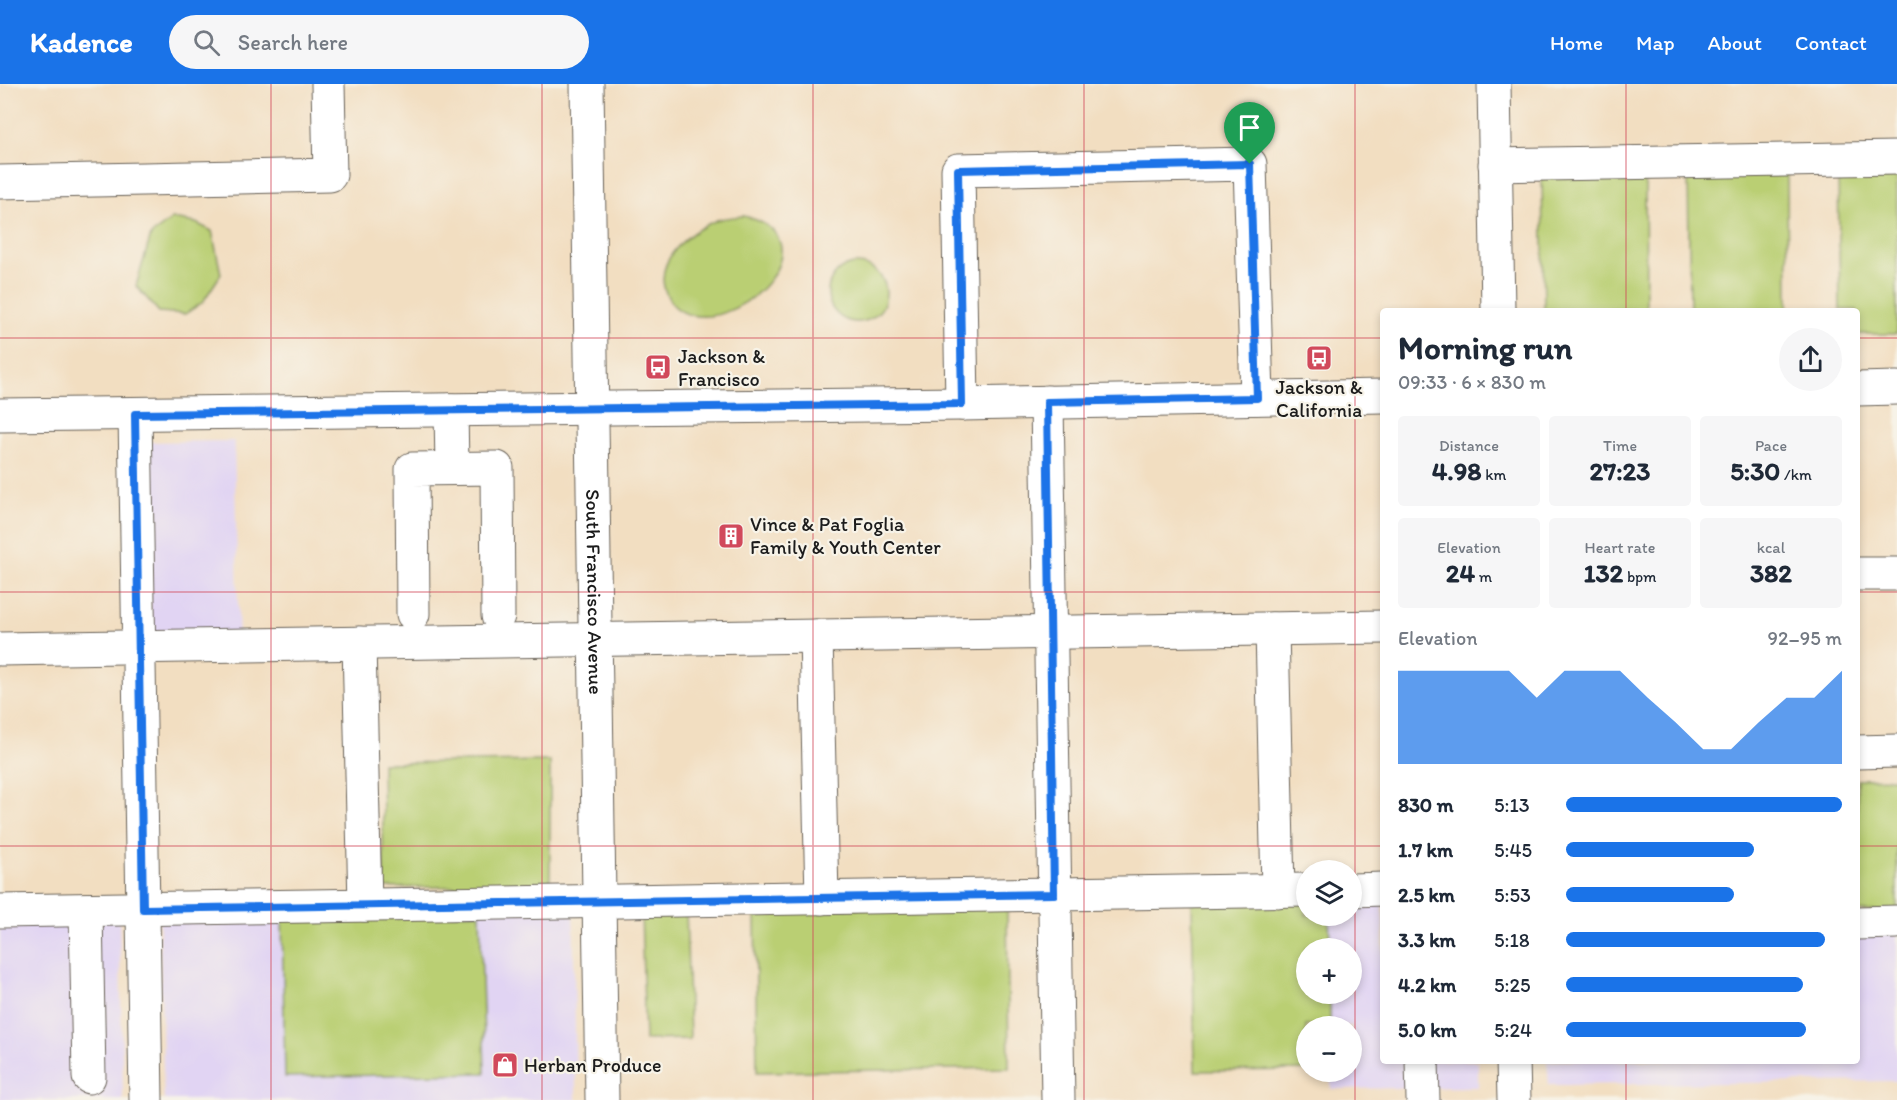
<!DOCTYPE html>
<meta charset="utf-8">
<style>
body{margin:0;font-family:Itim,sans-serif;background:#f6f6f7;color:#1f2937;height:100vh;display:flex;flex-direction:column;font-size:22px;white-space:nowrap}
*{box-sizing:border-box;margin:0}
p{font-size:20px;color:#747a83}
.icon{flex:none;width:33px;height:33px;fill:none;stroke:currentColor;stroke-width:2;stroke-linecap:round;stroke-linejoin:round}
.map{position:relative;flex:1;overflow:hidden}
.panel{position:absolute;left:1380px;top:224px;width:480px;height:756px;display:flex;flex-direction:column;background:#fff;border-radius:6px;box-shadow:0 3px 9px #0003}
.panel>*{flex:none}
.controls{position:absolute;left:1296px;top:776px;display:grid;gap:12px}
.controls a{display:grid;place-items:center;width:66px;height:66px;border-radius:50%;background:#fff;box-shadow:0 3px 9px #0003;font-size:30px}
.pin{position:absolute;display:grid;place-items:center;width:51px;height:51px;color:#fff;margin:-62px -26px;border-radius:50% 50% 50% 0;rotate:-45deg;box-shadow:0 0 6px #0007}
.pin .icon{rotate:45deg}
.round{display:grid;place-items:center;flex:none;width:63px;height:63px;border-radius:32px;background:#f6f6f7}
.overview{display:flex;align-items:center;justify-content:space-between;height:102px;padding:0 18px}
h1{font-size:33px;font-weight:700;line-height:45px}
.figures{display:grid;grid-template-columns:repeat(3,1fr);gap:9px;height:102px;padding:6px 18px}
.figures div{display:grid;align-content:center;border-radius:6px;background:#f6f6f7;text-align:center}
.figures b{font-size:26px;font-weight:700}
.figures small{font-size:16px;font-weight:400}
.figures p{font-size:16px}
.chart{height:168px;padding:12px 18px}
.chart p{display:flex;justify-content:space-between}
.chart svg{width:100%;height:108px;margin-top:6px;fill:#1a73e8;opacity:.7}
ul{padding:0 18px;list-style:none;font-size:20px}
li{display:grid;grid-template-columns:96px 72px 1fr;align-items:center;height:45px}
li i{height:15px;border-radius:8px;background:#1a73e8}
header{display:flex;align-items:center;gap:36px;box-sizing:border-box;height:84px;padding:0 30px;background:#1a73e8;color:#fff}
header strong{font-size:28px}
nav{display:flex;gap:33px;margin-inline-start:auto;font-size:21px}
.search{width:420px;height:54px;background:#f6f6f7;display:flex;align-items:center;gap:15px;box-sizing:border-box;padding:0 21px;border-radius:33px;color:#747a83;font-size:22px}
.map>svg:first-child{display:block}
.built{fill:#e1d4f3}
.green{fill:#bacf73;stroke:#6b7648;stroke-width:1.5}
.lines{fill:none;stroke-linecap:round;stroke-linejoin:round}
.minor-casing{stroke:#676056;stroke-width:35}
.major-casing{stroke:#676056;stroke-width:35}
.minor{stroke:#fff;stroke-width:33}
.major{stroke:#fff;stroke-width:33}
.route-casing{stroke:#fff;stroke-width:12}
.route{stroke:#1a73e8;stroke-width:8}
.grid{fill:none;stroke:#d1495b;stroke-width:1.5;stroke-opacity:0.55}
.labels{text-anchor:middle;stroke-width:4.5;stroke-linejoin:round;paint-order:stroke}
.poi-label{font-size:20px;fill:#1c1c1c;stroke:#f7f3e8;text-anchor:start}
.street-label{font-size:20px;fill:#1c1c1c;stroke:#f7f3e8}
</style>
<header>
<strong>Kadence</strong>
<div class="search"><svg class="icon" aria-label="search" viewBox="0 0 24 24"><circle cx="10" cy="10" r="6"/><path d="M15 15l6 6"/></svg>Search here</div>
<nav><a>Home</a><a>Map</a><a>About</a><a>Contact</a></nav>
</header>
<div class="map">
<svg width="1897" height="1016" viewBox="0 0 1897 1016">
<rect width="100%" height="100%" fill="#f7f3e8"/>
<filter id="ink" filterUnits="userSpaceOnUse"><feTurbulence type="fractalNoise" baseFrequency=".0167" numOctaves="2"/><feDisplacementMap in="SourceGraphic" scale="12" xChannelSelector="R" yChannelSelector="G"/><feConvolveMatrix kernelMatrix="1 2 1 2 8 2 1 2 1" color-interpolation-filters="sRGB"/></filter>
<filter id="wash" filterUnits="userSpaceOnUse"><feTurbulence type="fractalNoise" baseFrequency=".008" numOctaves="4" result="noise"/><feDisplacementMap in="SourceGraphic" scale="24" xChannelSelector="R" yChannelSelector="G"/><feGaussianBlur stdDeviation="1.35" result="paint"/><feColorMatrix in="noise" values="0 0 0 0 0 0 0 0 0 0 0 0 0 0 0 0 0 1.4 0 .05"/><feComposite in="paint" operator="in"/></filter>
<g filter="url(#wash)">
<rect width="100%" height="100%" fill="#f2dec1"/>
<!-- built -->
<g class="built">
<polygon points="234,357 239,561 151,562 148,358"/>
<polygon points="1383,805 1383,976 1478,977 1478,1003 1331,1005 1331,987 1352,987 1352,942 1330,942 1330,909 1352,909 1352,864 1329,864 1329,831 1352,831 1352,806"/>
<polygon points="573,818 576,1016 164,1016 159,824"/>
<polygon points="119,825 123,1016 0,1016 0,827"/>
<polygon points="1897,838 1897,997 1549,1001 1547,977 1857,976 1857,839"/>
</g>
<!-- green -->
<g class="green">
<polygon points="1897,84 1897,250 1857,250 1857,226 1840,226 1838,85"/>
<polygon points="1787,89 1788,226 1690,226 1688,91"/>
<polygon points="1645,91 1646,226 1544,226 1542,92"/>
<path d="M744,132C830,154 747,244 691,231C680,228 671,221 667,211C651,178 689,147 717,136C726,133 735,133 744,132Z"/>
<polygon points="172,135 196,139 212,147 221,190 203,218 185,230 159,228 136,202 151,151"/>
<circle cx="857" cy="209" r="29"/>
<polygon points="550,677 550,801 384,804 382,679"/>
<polygon points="1897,694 1897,827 1857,827 1857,695"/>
<polygon points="1192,817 1306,817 1306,831 1329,831 1330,864 1306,864 1306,909 1330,909 1330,942 1306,942 1306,986 1195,987"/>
<polygon points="1007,821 1009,984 757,988 755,825"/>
<polygon points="686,825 690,955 645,956 641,827"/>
<polygon points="480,829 485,989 285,993 282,832"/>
</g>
</g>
<g filter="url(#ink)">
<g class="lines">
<defs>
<g id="minor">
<path id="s1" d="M587,0L602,1016"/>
<polyline points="1495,81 1897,74"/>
<polyline points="0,98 330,91 328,0"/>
<polyline points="1857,305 1897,304"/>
<polyline points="1047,318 1058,1016"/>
<polyline points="962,320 958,86 1250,80 1257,314"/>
<polyline points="451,326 452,384"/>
<polyline points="135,330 146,1016"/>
<polyline points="0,331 962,320 1383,312"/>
<polyline points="1857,490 1897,490"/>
<polyline points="413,530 412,385 497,384 498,532"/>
<polyline points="1272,545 1278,807"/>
<polyline points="816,552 822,814"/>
<polyline points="359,559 365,821"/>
<polyline points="0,565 1383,543"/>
<polyline points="1857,668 1897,667"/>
<polyline points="1352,806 1383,805"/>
<polyline points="86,826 89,993"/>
<polyline points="0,827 1306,806"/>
<polyline points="1857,839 1897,838"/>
<polyline points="1422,976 1423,1016"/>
</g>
<g id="major">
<polyline points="1494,0 1498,226"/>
<polyline points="1513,976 1514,1016"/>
</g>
</defs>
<!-- minor casing -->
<use href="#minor" class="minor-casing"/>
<!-- major casing -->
<use href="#major" class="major-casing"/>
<!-- minor -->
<use href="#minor" class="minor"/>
<!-- major -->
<use href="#major" class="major"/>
</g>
</g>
<g class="lines" filter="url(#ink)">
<defs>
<polygon id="route" points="1250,80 1257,314 1047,318 1054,810 143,825 135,330 962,320 958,86"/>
</defs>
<!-- route casing -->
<use href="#route" class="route-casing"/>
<!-- route -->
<use href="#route" class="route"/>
</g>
<!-- grid -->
<path class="grid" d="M271,0V1016M542,0V1016M813,0V1016M1084,0V1016M1355,0V1016M1626,0V226M0,254H1383M1857,254H1897M0,508H1383M1857,508H1897M0,762H1383M1857,762H1897M1626,976V1016"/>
<!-- icons -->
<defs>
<symbol id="bus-square" viewBox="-11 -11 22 22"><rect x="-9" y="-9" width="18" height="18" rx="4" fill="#d1495b" stroke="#f7f3e8"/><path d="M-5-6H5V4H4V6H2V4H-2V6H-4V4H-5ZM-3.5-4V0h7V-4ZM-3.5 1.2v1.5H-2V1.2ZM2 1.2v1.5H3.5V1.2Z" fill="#fff"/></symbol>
<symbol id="building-square" viewBox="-11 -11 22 22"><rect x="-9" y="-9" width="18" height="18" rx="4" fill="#d1495b" stroke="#f7f3e8"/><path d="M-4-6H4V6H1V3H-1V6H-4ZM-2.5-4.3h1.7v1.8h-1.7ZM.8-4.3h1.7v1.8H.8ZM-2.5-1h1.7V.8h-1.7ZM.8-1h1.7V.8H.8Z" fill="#fff"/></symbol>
<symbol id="shop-square" viewBox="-11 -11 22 22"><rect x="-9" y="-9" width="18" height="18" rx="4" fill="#d1495b" stroke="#f7f3e8"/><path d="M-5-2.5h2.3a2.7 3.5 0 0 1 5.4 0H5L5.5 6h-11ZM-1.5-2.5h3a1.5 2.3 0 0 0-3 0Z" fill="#fff"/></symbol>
</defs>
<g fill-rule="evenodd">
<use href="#bus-square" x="1304" y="259" width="30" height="30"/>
<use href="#bus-square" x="643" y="268" width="30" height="30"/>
<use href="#building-square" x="716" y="437" width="30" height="30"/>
<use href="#shop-square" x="490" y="966" width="30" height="30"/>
</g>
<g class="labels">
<!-- poi labels -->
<g class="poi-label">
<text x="678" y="279">Jackson &amp;<tspan x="678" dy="23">Francisco</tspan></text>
<text x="1319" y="310" text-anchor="middle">Jackson &amp;<tspan x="1319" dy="23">California</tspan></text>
<text x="750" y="447">Vince &amp; Pat Foglia<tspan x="750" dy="23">Family &amp; Youth Center</tspan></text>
<text x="524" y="988">Herban Produce</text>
</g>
<!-- street labels -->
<g class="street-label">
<text dy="7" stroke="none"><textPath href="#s1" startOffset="508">South Francisco Avenue</textPath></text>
</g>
</g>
</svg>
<div class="controls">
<a><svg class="icon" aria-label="layers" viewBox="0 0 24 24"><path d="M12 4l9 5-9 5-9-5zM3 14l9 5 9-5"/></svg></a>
<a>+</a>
<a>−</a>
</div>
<div class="pin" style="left:1250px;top:80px;background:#1e9e55"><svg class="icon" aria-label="arrive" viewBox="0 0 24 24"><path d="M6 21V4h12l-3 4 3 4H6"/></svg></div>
<section class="panel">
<div class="overview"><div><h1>Morning run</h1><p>09:33 · 6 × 830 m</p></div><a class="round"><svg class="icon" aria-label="share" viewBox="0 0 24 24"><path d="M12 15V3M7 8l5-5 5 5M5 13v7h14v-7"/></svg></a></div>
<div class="figures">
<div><p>Distance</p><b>4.98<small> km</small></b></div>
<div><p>Time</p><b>27:23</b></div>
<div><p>Pace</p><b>5:30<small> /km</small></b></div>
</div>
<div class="figures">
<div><p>Elevation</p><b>24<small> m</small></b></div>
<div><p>Heart rate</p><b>132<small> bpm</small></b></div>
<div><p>kcal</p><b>382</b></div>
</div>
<div class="chart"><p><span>Elevation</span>92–95 m</p>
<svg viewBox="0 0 160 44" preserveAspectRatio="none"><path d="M0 44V6L10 6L20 6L30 6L40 6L50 17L60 6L70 6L80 6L90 17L100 27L110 38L120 38L130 27L140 17L150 17L160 6V44z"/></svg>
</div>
<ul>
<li><b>830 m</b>5:13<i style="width:100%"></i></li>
<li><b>1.7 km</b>5:45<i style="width:68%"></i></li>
<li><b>2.5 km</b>5:53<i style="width:61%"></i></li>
<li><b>3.3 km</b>5:18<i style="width:94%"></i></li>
<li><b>4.2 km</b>5:25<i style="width:86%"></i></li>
<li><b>5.0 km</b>5:24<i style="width:87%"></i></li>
</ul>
</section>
</div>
